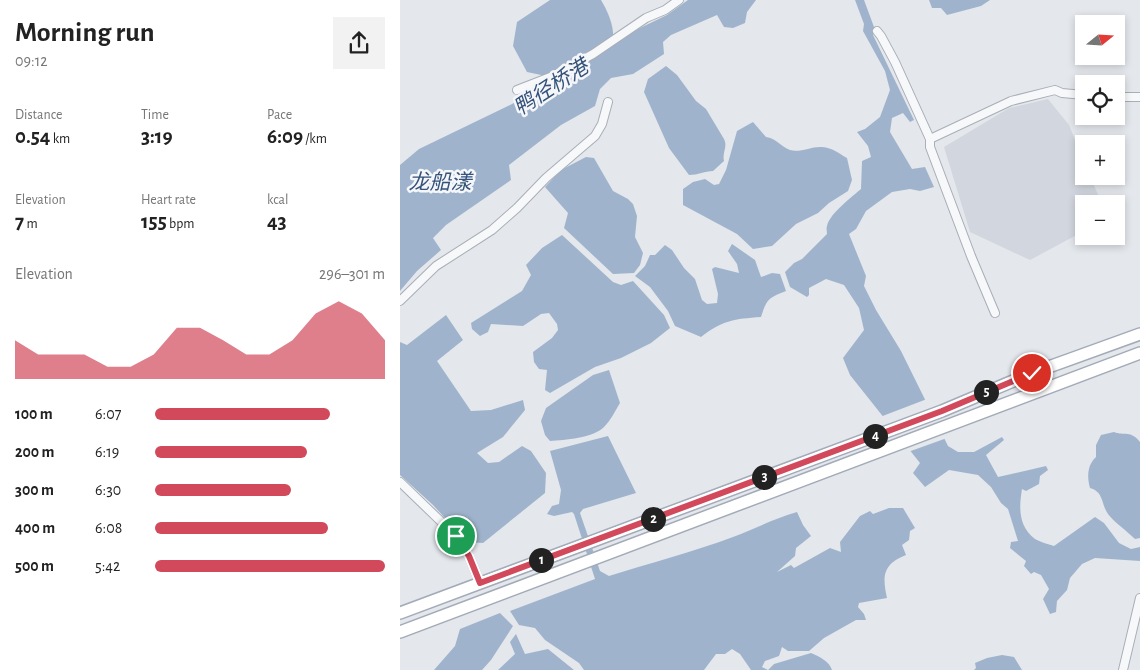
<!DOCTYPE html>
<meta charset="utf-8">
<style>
body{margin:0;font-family:"Alegreya Sans","Noto Sans SC",sans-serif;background:#f2f2f2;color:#222;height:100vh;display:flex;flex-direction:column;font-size:19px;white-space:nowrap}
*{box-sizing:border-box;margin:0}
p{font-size:16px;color:#767676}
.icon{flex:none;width:28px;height:28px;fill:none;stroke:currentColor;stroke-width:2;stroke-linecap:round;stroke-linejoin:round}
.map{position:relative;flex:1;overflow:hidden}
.side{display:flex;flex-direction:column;background:#fff;width:400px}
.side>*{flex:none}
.needle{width:32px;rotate:72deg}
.fabs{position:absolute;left:675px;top:15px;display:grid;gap:10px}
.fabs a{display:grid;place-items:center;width:50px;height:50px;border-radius:0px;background:#fff;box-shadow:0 2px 8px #0003;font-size:25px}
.pin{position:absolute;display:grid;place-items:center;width:42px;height:42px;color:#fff;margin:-21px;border:2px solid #fff;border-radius:50%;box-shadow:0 1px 5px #0007}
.km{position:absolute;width:25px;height:25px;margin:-12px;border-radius:50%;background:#222;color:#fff;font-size:14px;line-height:25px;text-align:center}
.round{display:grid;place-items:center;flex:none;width:52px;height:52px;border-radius:0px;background:#f2f2f2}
.overview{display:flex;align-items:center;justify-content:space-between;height:85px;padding:0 15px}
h1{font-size:28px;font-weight:600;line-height:38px}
.figures{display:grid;grid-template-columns:repeat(3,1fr);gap:8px;height:85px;padding:5px 15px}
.figures div{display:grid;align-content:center}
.figures b{font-size:21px;font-weight:600}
.figures small{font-size:14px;font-weight:400}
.figures p{font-size:14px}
.chart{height:140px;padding:10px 15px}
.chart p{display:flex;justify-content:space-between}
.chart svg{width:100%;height:90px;margin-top:5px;fill:#d1495b;opacity:.7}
ul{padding:0 15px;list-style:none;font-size:16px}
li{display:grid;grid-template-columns:80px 60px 1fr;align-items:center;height:38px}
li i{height:12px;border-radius:6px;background:#d1495b}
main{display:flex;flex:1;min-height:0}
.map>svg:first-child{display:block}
.built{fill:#d2d6de}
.water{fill:#9fb4cc}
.pier{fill:#e4e7ec}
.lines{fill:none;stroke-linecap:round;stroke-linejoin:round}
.minor-casing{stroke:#a9aeb7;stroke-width:10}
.primary-casing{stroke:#a3abb8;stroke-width:14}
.minor{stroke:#f7f8fa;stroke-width:8}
.primary{stroke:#fff;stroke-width:11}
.route-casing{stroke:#fff;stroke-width:10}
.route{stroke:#d1495b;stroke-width:6}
.labels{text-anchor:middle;stroke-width:5;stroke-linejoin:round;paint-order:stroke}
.water-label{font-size:21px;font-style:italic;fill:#34527a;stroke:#f4f6f9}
</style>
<main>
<section class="side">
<div class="overview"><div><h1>Morning run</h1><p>09:12</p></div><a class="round"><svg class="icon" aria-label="share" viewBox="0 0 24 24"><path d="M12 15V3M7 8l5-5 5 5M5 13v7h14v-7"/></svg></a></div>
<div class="figures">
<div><p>Distance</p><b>0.54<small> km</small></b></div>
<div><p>Time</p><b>3:19</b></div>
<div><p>Pace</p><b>6:09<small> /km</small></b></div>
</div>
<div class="figures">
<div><p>Elevation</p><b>7<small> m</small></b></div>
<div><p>Heart rate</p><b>155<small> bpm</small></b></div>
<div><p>kcal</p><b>43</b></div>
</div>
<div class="chart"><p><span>Elevation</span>296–301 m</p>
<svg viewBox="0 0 160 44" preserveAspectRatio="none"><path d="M0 44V25L10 32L20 32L30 32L40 38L50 38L60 32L70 19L80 19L90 25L100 32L110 32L120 25L130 12L140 6L150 12L160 25V44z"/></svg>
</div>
<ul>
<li><b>100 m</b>6:07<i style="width:76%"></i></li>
<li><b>200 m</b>6:19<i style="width:66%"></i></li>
<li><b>300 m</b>6:30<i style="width:59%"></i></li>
<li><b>400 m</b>6:08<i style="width:75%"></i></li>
<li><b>500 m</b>5:42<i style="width:100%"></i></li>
</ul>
</section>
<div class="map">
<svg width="740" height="670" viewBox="0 0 740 670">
<rect width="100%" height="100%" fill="#e4e7ec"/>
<!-- built -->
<polygon class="built" points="648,99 669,125 684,161 684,176 690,176 702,204 684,204 684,231 630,260 570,232 544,147 609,108"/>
<!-- water -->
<g class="water">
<path d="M150,0H201C207,10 214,25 213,37L192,52L146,76L127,72L113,46L117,22Z"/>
<polygon points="288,0 356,0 347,12 345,23 333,28 324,27 317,15 271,35 263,42 264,54 233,74 211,78 200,89 195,106 161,125 109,165 111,180 46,225 33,238 41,250 17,271 0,291 0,165 19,149 112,104 188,60 238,29 267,15"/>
<path d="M455,0H464L474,27L473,35L514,120L510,122L503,113L492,118L490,132L512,169L525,167L534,187L520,191L510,189L492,192L466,211L456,229L449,234L466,276L464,286L476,310L501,351L548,446L558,452H574L602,437L604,440L586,455L598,477L646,466L648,470L640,476L639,484L626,491L622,489C619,507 618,526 635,539C640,542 648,544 654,546L695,517L704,523L719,543L731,549L740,547V561L695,558L682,564L670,578L667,590L657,601L656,612L650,614L643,599L649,589L641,575L634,572L631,574L624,566L626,561L610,548L611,542L618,541L608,509L601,503L591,487L578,475L549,470L525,487L513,473L520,463L450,375L443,358L464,330L459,308L444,285L426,279L409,288V295L407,297L390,287L385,272L394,263L402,259L427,234C427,231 426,228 427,226C430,213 452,197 461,189L462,161L471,157L468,146L457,132L465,129L480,117L490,90L485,71L463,31L464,24Z"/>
<polygon points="529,0 590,0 581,6 547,15 541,8 532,8"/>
<path d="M266,66L277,75L296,101L306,109L324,139C328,146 322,153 324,161L313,171C305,171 298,175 289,175L269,148L244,92L248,79Z"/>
<path d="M353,122L366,137C376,138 381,147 390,150C400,153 412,146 422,147C433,148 438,153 447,158L452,180L448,191L429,203L418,213L396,224L372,246L353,249L337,234L283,205V189L293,182L305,179L314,185L319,184L326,170L337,131Z"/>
<polygon points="186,157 194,158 213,191 228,199 233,204 237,216 235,237 243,253 240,265 234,273 213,274 164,228 168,213 145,187 161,170"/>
<polygon points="162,235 213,282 221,285 233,281 264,315 270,328 251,343 221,358 195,367 150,393 145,390 147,370 139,369 134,362 133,352 152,338 158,330 157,324 149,313 141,314 123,326 91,324 88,332 80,336 72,329 71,323 122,291 131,275 126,265 142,248"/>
<path d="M332,244L355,260L361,277L372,273L380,274L386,291C368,298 367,299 361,317C334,319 323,320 301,337L275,326L268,311L250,287L235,276L245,266L250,255H255L265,245L272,250L284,268L295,279L302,300L307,304L317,303L318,294L312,269L315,267L339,273L337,264L328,251Z"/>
<polygon points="46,315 63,340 37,361 71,411 91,410 123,400 125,410 103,437 77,453 88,463 99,462 122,446 131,451 146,473 145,493 83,543 67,542 33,505 0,475 0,342 7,345"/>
<path d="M209,370L220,403C215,411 211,420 204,427C193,438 165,440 150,441L145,435L141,421L146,408L193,375Z"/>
<path d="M714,432C724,436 731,430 740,442V538L735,539C728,532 713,521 708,514C701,504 704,492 690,488C687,478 687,465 696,457V445L701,435Z"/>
<path d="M208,436L236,493L183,509L180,513L200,571L209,576C250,563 293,552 333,537C355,529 375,518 397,512L403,525L411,536L396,548L395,556L377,572L391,565L394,568L430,548L441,552L440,542L460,516L470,511L473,514L489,508H503L515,528L510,531L509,540L502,545L506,555C483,564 482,576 487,598L459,603L458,607L464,614L466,620H456L424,638L409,651H388L382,647L379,656L365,661L362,667L368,670L374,664L411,653C420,657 429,661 432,670H351L340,654L332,649L325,654H316L304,670H184L179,663L145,640L135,628L119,625L110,611L195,579L174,514L172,512L154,516L147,514L152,506L159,504L161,490L150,451Z"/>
<polygon points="100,613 113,626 91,660 82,670 34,670 55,646 60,629"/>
<polygon points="116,634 125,654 148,649 174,670 98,670 115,654 110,642"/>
<polygon points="602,655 614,657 622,670 574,670 576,668 575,663 587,658"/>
</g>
<!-- pier -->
<polygon class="pier" points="527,399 547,438 508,452 480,417"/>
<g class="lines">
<defs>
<g id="minor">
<polyline points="477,31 481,36 495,62 530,139 530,147 571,256 595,313"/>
<polyline points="117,90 153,76 193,54 246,18 265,10 279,0"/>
<polyline points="716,97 740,97"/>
<polyline points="530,139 611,101 655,90 662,93 684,95"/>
<polyline points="0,301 36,266 92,230 117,208 146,178 195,136 202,124 208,102"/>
<polyline points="0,482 56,536 69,556 80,583"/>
<polyline points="723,670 740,598"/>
</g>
<g id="primary">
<polyline points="0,613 542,411 632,373 740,334"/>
<polyline points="0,632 740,353"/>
</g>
</defs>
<!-- minor casing -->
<use href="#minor" class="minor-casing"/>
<!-- primary casing -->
<use href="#primary" class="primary-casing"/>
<!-- minor -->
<use href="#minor" class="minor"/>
<!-- primary -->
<use href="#primary" class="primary"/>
</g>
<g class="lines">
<defs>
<polyline id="route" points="56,536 69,556 80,583 542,411 632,373"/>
</defs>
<!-- route casing -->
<use href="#route" class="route-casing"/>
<!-- route -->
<use href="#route" class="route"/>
</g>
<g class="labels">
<!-- water labels -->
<g class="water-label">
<text transform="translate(151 87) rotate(-33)" y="7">鸭径桥港</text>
<text x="40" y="189">龙船漾</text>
</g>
</g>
</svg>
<div class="fabs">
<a><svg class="needle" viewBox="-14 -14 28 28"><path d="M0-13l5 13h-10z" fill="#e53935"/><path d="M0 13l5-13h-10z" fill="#767676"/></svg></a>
<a><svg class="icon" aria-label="locate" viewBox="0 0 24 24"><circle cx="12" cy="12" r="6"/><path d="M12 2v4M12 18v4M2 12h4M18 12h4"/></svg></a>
<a>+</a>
<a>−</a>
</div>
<div class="pin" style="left:56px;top:536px;background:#1e9e55"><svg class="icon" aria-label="arrive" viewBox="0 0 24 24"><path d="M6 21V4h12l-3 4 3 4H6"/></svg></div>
<div class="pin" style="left:632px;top:373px;background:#d93025"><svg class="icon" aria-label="check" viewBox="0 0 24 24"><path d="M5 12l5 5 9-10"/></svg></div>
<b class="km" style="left:141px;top:560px">1</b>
<b class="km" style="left:253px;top:519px">2</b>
<b class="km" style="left:364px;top:477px">3</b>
<b class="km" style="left:475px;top:436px">4</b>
<b class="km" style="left:586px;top:392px">5</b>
</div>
</main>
